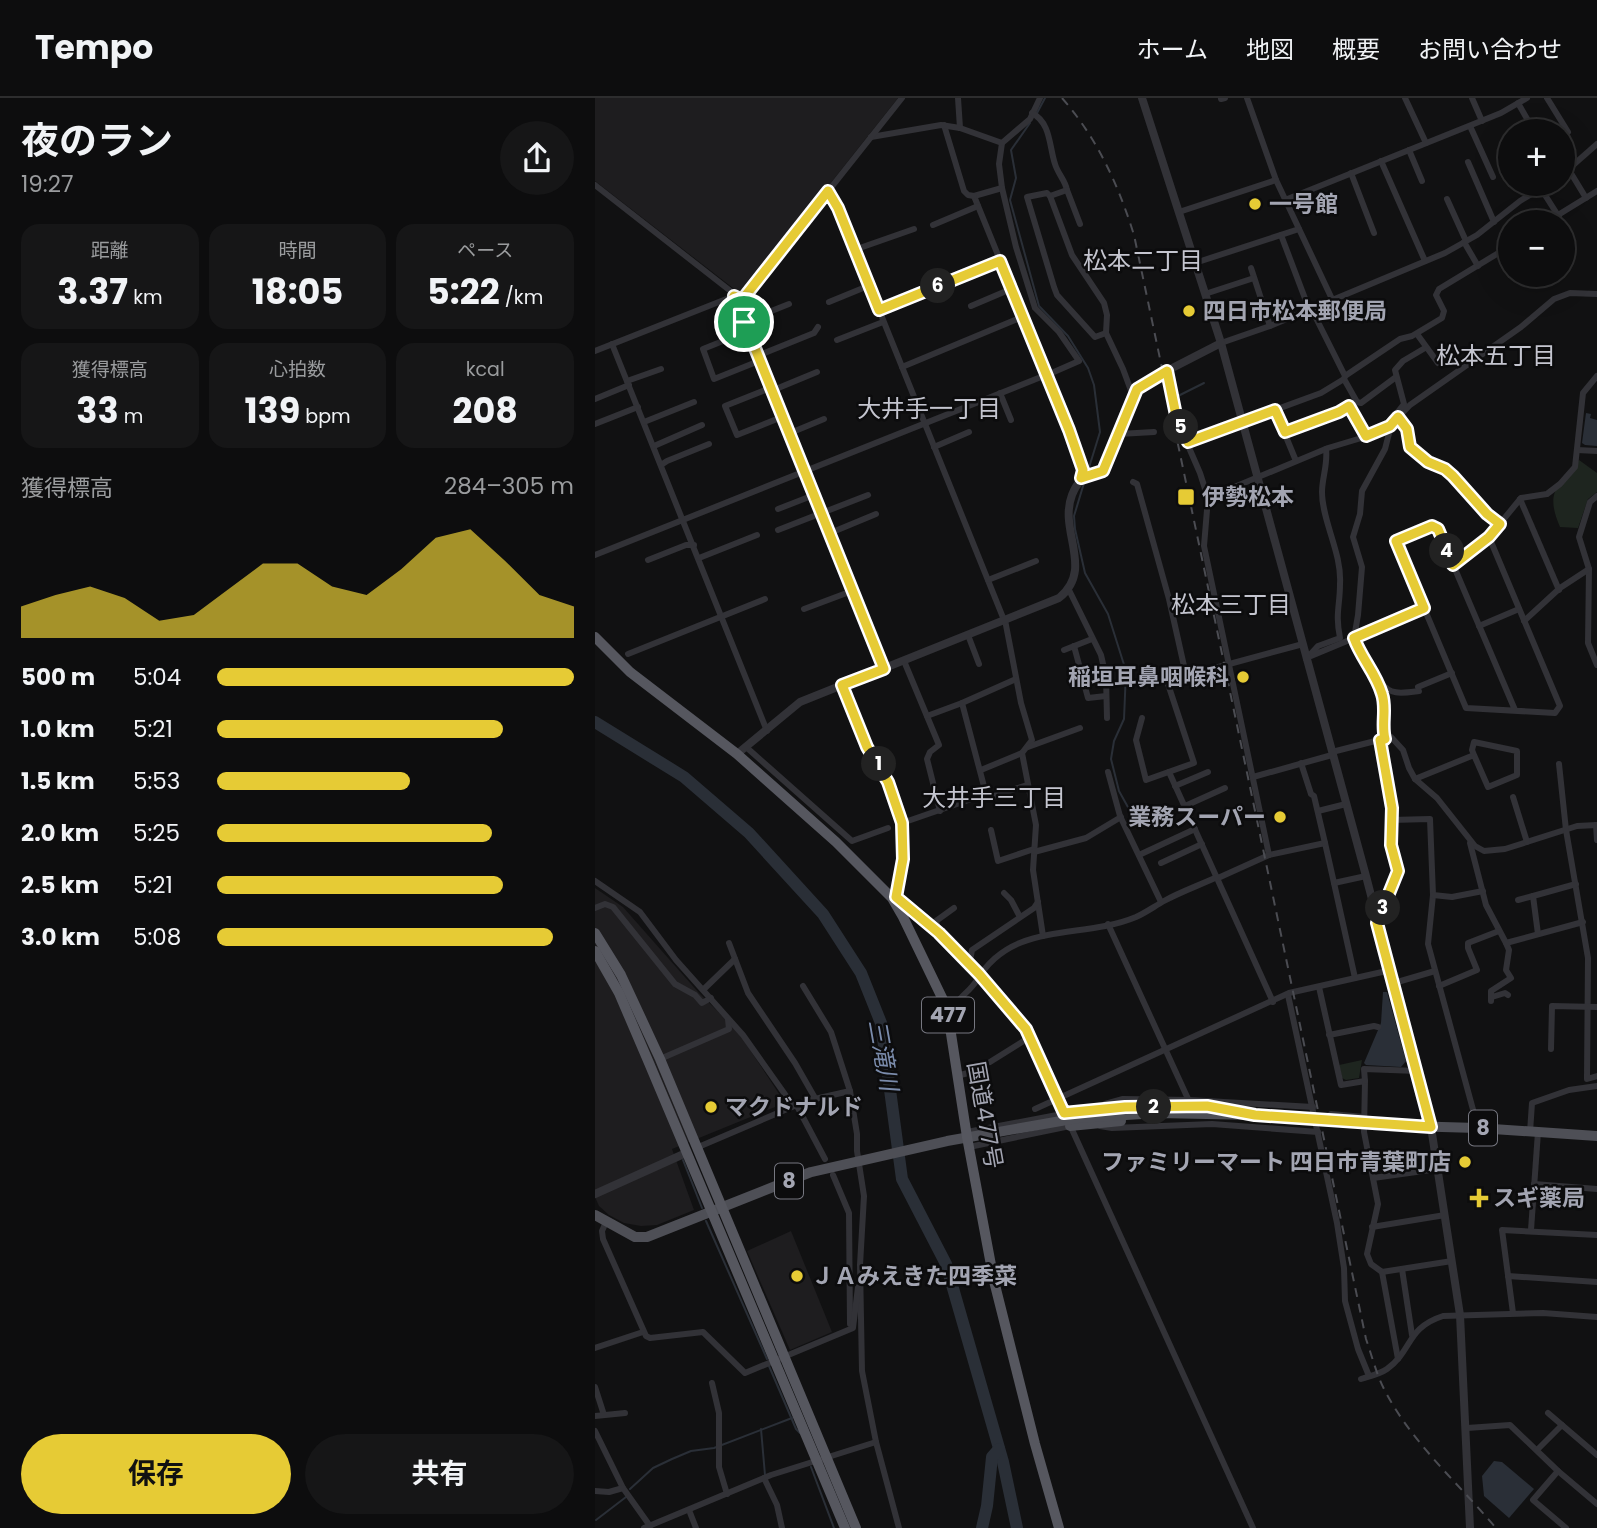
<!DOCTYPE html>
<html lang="ja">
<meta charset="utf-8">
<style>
body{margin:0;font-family:Poppins,"Noto Sans JP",sans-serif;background:#161617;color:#f1f3f6;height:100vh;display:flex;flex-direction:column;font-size:26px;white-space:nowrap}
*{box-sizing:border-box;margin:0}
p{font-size:23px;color:#9a9c9e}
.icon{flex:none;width:38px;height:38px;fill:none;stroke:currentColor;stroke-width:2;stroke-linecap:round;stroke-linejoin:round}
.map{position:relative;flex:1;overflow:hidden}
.details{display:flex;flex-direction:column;background:#0d0d0e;width:595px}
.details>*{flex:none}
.controls{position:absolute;left:903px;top:21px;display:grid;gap:14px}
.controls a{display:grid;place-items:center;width:77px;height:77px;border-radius:50%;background:#0d0d0e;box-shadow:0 7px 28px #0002,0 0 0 2px #2d2d2e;font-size:35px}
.pin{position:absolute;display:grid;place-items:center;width:60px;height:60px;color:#fff;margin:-30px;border:4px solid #fff;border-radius:50%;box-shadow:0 2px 7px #0007}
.km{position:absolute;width:35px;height:35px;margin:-18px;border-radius:50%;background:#222;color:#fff;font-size:19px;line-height:35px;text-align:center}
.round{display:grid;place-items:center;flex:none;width:74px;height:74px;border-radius:37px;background:#161617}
.overview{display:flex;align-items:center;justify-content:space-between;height:119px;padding:0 21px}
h1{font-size:38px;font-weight:700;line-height:52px}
.stats{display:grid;grid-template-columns:repeat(3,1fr);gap:10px;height:119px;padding:7px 21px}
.stats div{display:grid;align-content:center;border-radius:18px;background:#161617;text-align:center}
.stats b{font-size:35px;font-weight:700}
.stats small{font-size:19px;font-weight:400}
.stats p{font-size:19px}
.chart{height:196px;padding:14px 21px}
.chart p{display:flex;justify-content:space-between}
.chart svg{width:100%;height:126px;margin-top:7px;fill:#e6cb35;opacity:.7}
.button{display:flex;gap:14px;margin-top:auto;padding:14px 21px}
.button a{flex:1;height:80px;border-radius:42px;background:#e6cb35;color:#111;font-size:28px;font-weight:700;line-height:80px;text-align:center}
.button a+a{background:#161617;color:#f1f3f6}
ul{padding:0 21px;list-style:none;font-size:23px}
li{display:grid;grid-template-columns:112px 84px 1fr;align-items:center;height:52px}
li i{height:18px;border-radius:9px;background:#e6cb35}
header{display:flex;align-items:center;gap:42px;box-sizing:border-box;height:98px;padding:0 35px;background:#0d0d0e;border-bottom:2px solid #2d2d2e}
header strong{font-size:33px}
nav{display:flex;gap:38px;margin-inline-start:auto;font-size:24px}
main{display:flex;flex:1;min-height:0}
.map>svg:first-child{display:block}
.built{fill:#1e1d1f}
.green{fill:#1e251f}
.water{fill:#2a2f37}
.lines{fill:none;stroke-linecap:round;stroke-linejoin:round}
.stream{stroke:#2a2f37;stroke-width:2}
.river{stroke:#2a2f37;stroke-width:12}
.minor{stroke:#323237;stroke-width:6}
.tertiary{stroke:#323237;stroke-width:8}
.primary{stroke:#4e4f56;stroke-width:10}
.trunk{stroke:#56575f;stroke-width:10}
.rail{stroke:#4b4c52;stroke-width:2;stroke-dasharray:9 7;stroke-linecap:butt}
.route-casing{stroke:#fff;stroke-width:14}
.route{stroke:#e6cb35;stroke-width:9}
.poi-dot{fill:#e6cb35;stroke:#0c0c0d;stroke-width:2.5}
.labels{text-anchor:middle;stroke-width:5;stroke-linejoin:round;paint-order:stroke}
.shield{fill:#0c0c0d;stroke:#767780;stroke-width:2}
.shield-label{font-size:21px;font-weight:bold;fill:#a3a5b2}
.poi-label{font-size:23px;font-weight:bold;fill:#a3a5b2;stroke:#0c0c0d;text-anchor:start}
.street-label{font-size:23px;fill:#a3a5b2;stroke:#0c0c0d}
.neighbourhood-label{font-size:24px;fill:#c4c5cf;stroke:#0c0c0d}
.water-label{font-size:24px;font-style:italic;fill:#7b8cac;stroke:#0c0c0d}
</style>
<header>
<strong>Tempo</strong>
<nav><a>ホーム</a><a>地図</a><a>概要</a><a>お問い合わせ</a></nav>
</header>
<main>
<section class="details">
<div class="overview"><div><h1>夜のラン</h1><p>19:27</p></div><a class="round"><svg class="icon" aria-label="share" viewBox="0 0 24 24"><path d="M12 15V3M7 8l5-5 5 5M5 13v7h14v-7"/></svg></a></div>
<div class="stats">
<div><p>距離</p><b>3.37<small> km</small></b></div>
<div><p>時間</p><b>18:05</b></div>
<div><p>ペース</p><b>5:22<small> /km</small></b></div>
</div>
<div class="stats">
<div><p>獲得標高</p><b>33<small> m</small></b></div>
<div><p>心拍数</p><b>139<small> bpm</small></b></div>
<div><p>kcal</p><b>208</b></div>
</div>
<div class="chart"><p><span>獲得標高</span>284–305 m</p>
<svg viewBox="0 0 160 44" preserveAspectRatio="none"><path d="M0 44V33L10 29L20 26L30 30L40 38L50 36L60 27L70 18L80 18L90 26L100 29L110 20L120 9L130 6L140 17L150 29L160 33V44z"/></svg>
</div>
<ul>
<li><b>500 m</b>5:04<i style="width:100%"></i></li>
<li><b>1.0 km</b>5:21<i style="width:80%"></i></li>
<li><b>1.5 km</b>5:53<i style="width:54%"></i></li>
<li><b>2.0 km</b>5:25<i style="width:77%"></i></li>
<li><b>2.5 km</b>5:21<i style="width:80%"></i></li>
<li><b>3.0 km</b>5:08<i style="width:94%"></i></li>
</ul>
<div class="button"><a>保存</a><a>共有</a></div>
</section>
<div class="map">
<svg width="1002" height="1430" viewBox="0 0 1002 1430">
<rect width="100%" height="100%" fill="#111112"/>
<!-- built -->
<g class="built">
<polygon points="0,0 303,0 147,197 0,83"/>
<polygon points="0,790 28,809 104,895 142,932 190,1005 77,1051 99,1112 62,1127 46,1128 29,1125 14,1117 4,1108 0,1099"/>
<polygon points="196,1133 237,1234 195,1252 152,1153"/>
</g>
<!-- green -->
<g class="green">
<path d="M984,362L1002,375V394L993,401L983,430L965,429C950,394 962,389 984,362Z"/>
<polygon points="767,962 764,980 751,982 747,980 744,967"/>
</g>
<!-- water -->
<g class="water">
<polygon points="991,315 996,316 995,320 1002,322 1002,348 990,347 987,345"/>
<polygon points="788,894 792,894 811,963 806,969 771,967 769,965 786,925"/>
<polygon points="899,1363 907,1364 939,1391 914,1420 889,1398 887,1378"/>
</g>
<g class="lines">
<!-- stream -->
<g class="stream">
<polyline points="442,15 450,0"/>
<polyline points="435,25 416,52 421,80 415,102 444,208 473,238 493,270 499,287 505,334 492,376"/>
<polyline points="583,298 609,285"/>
<polyline points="489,385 479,418 480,431 490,475 513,516 531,573 529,621 519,643 516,661 524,693 534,711"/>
<polyline points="88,1062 107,1110"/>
<polyline points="111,1123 172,1261"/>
<polyline points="174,1268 201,1331 205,1335"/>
<polyline points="166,1331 170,1377"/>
<polyline points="216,1369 239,1430"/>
<polyline points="35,1391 58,1370 77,1361 96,1353 119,1350 197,1320"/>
<polyline points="1,1422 31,1399"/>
</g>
<!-- river -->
<g class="river">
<polyline points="0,624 89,679 154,735 228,816 266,875 286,925 307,1081 351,1166 408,1364 422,1430"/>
<polyline points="387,1430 392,1408 397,1359 404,1351"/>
</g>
<!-- minor -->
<g class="minor">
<polyline points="363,0 365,30"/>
<polyline points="445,0 435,21 407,45 404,66 407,90 379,98 474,332 488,372 486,380"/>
<polyline points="652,0 681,82 737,201"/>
<polyline points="810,0 831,45"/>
<polyline points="877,0 887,23"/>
<polyline points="952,0 973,34"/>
<polyline points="626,1 630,0"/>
<polyline points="923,5 939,33"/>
<path d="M437,15C456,25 454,48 460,66C463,76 470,82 472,92L455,98L452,95L432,99L459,189L462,197L500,239L511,235"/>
<polyline points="349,27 369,93 373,97 379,98"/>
<polyline points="875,28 898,79"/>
<polyline points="276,39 346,27 365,30 407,45"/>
<polyline points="814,52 827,83"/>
<polyline points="786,63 830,163"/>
<polyline points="873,64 899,124"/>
<polyline points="974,72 991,100"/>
<polyline points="756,75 779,135"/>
<polyline points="968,76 1002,46"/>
<polyline points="943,86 964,119 955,124"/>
<polyline points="0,87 147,202 307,0"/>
<polyline points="407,90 421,149 440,210 464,234 484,263 452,277"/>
<polyline points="472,92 485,126"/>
<polyline points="233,93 243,110 409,522"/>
<polyline points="455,98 477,157 509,205 512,217 511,235 528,271 538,298"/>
<polyline points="852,101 871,143"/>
<polyline points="690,102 906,15 932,0"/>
<polyline points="584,114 681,82"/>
<polyline points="963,117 1002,93"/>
<polyline points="338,127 383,108"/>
<polyline points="686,137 714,211"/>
<polyline points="869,144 883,168"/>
<polyline points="259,152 319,131"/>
<polyline points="600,165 704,131"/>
<polyline points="656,170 675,228"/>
<polyline points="610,196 659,180"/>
<polyline points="139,198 289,571"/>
<polyline points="234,204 273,188"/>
<polyline points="376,208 416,191"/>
<polyline points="716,210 750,278"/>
<polyline points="284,212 405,163"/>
<polyline points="149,224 194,206"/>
<polyline points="153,233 108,251 119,281 164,263"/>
<polyline points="822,236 843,265"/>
<polyline points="242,242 288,224"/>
<polyline points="626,245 675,228 850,155 882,137 925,103 953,86"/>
<polyline points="17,246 172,633"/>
<polyline points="0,253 139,198"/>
<polyline points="162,258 219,235 223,229"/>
<polyline points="307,269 427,219"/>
<polyline points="572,273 582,322 605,375 613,400 609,448 674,757 730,745 739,785 771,778"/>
<polyline points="749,281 762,304 754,308 771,338"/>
<polyline points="32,283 66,271"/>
<polyline points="175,290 130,308 142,337 187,319"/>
<polyline points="176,293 222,274"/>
<polyline points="405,295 416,322"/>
<polyline points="0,301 34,287"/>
<polyline points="762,304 766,305 801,279"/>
<polyline points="680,312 701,363"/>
<polyline points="803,319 812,331 815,349 833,364 850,371 858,378 892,417 905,426"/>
<polyline points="49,324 99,304"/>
<polyline points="0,326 43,309"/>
<polyline points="690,334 744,314 754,308"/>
<polyline points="524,336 559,334"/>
<polyline points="195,337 200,333 229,321"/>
<polyline points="593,344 726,295 749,281 750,278 805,241 817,238 847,220 849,213 841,197 844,191 915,148"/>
<polyline points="59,348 107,327"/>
<polyline points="339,349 374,334"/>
<polyline points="982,352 1002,353"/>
<polyline points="66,367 72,363 114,346"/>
<polyline points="538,384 542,386 574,501 591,577"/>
<polyline points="1002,398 995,404 984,439 994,471 993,545 1002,567"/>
<polyline points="613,400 733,350 773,338 795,328 815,307 926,229 959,201 975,195 1002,196"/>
<polyline points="925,401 964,492"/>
<polyline points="183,411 219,397"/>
<polyline points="183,432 273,397"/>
<polyline points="234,438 240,433 281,416"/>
<polyline points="0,457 451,277"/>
<polyline points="104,460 162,437"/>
<polyline points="53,462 91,447 99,447"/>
<polyline points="858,467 894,439"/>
<polyline points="393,482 441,463"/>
<polyline points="474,492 506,557 511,579 512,620"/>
<polyline points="209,511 257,493"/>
<polyline points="410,522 426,605 437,642 427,655 441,727 438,772 448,838"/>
<polyline points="929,523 965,490 994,471"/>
<polyline points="884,528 924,511"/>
<polyline points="373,537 384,566"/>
<polyline points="479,548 493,600 511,598"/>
<polyline points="469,552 497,541"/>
<polyline points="33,556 170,501"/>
<polyline points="716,558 829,511"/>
<path d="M711,561L723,548L745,540C740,515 745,508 745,486C747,455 727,423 727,394C727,380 733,366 731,351"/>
<polyline points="309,563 344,647 335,654 332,661 345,713"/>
<path d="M786,584C795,598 808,595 824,593"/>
<polyline points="247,587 272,649 294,683 307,725 308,761 301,799"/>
<polyline points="823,589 857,575"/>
<polyline points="920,612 843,431 837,428 801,443 871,610 960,615 965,608 894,439 926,400 952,396 965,386 980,369 988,295 1002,278"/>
<polyline points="332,618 367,605"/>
<polyline points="547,620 541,642 551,682 599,665 572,583 708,546"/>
<polyline points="790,641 787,628 789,619 787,596 759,540 763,517 767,469 758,439 765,416 767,393 790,351 798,320 809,306 800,272 808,263 830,250"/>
<polyline points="151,649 257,743 293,730"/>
<polyline points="433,649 485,630"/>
<polyline points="737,654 796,639 808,652 814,670 820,681 842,700 880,748 889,753 910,751 982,728 1002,727"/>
<polyline points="706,665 716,696 719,698 730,745"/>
<polyline points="964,666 971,732 993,860 992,981 1002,978"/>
<polyline points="386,672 427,655"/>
<polyline points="513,674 525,718 566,804"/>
<polyline points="574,674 678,904"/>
<polyline points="658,679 737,657"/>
<polyline points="820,681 879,657 893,689 922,677 922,653 879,644 877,652 879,657"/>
<polyline points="580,688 613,674"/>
<polyline points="391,696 391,700 393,700 432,687"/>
<polyline points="918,699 932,744"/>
<polyline points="590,708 630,690"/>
<polyline points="723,713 751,706"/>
<polyline points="796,722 835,721 838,797 833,846 883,1030"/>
<polyline points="307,725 391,696 367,605 421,581"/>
<polyline points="1001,727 1002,742"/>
<polyline points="396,732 403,763 439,751"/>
<polyline points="875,745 891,807 911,845 988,824"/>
<polyline points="439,754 491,740 526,719"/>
<polyline points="544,757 600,731"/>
<polyline points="566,765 607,746"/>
<polyline points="623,780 674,757"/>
<polyline points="0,783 45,814 81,862 148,937 194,1002 202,1008 230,1061"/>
<polyline points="739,785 760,880"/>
<polyline points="409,795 416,802 425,819"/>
<polyline points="838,797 857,799 888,793"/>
<polyline points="301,799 344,835 376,869"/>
<polyline points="923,802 938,798"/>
<polyline points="443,804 439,810 377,852 375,863 435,939 658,1430"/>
<polyline points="0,810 10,806 18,809 80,886 100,897 107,905 116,900"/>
<polyline points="783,823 803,773 796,747 797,710 785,642"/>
<polyline points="513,826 594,1003"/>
<polyline points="344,835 341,823 359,810"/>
<polyline points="943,836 938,798 981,786"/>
<polyline points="134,845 153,895 200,965 220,1000"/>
<polyline points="799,885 840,873"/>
<polyline points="208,888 236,934 255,993 262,1036 262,1053 269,1098 265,1167 267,1273 281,1344 304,1430"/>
<polyline points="844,888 882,872 873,850 873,845 904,833"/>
<polyline points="724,889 746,987 770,983 769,1034 783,1106 772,1156 776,1166 787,1174 857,1163"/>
<polyline points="109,891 140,861"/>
<polyline points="693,897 742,1125 749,1170 750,1203 763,1251 774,1278"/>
<polyline points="897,899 910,895 913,897"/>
<polyline points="896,903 896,893 916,880 911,872 914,852 911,845"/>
<path d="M357,921C359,899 372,898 382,882C418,822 486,842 541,819C550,815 560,808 569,803C585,794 605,787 622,779"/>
<polyline points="734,937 779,928 783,929"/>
<polyline points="956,951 957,908 1002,909"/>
<polyline points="65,961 134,931 133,921"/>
<polyline points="395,964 435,939"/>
<polyline points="362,978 380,973"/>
<polyline points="770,983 769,971 822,973"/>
<polyline points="462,1001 694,895 796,872"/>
<polyline points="510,1006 528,1001 594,1002 718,1009"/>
<polyline points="440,1011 462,1001"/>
<polyline points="736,1016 769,1019"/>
<polyline points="505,1028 517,1030 617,1026 723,1034"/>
<polyline points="372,1034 483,1013"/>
<polyline points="935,1034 937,1005 974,992 1002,988"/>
<polyline points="374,1049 475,1028"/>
<polyline points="101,1050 211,1003 255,993"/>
<polyline points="238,1077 254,1115 255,1226"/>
<polyline points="778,1080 843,1071"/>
<polyline points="939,1086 1002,1091"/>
<polyline points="11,1124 7,1133 8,1141 51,1238 55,1240 108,1234 150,1275 258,1230 263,1189"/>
<polyline points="777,1129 850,1117"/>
<polyline points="936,1132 943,1034"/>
<polyline points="807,1171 817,1237"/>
<polyline points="787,1174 803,1261"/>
<polyline points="913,1178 1002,1184"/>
<polyline points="918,1215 907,1132 1002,1137"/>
<polyline points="0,1250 48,1234"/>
<path d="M766,1281C775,1278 785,1276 792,1271C818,1252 811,1230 848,1218L948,1215L1002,1219"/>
<polyline points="117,1285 124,1315 124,1369 132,1396"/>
<polyline points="0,1289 9,1317"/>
<polyline points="953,1315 967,1327"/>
<polyline points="0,1318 30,1315"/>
<polyline points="872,1330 915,1327 963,1373 1002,1406"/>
<polyline points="0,1333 28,1390 55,1428"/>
<polyline points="942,1352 967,1327 1002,1357"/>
<polyline points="963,1373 938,1402 971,1430"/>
<polyline points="169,1380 182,1407 187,1430"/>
<polyline points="0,1393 14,1394 28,1390"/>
<polyline points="94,1412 101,1430"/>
<polyline points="49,1430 176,1377 281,1344"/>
</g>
<!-- tertiary -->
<g class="tertiary">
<polyline points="547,0 626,245 771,778 836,1029 865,1217 875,1430"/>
<path d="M142,656L205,604L464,500C500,471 463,433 477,397C487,371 500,383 512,367L542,291L552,283L626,245"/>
<polyline points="0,1096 91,1055"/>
</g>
<!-- primary -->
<g class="primary">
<path d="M482,1013C527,1008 583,1003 628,1011"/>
<polyline points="475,1028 526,1023"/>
<polyline points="0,1117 40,1139 52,1139 216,1074 352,1043 483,1020 563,1015 660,1017 811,1028 883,1030 1002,1038"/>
</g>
<!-- trunk -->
<g class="trunk">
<polyline points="0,539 35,574 142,656 241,744 297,800 308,819 352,910 372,1039 399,1183 440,1346 464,1430"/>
<polyline points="0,835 26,877 65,961 261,1430"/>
<polyline points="0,853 24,895 54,965 250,1430"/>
</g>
<!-- rail -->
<path class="rail" d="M467,0C502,40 523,86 539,137L771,1241C777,1258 781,1275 789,1291C816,1344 863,1385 901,1430"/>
</g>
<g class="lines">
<defs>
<path id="route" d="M233,93L243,110L284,212L405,163L474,332L488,372L486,380L508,373L542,291L572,273L582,322L593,344L680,312L690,334L744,314L754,308L771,338L795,328L803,319L812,331L815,349L833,364L850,371L858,378L892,416L905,426L894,439L858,467L843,431L837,428L801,443L829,510L759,540C766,560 781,575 787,596C792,611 786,626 790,641L785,642L797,710L796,747L803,773L782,825L836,1029L660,1017L612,1008L530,1009L469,1015L431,931L384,876L344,835L301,799L308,761L307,725L293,684L272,649L247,587L289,571L139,198L147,202Z"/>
</defs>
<!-- route casing -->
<use href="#route" class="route-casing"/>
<!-- route -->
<use href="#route" class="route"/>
</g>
<!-- markers -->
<g class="poi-dot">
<circle cx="660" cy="106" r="7"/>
<circle cx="594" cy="213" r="7"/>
<rect x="582" y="390" width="18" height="18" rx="3.5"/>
<circle cx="648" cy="579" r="7"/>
<circle cx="685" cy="719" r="7"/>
<circle cx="116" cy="1009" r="7"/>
<circle cx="870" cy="1064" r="7"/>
<path d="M880.5 1089.5h7v7h7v7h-7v7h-7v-7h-7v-7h7z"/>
<circle cx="202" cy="1178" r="7"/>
</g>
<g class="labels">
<!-- shield labels -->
<g class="shield">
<rect x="327" y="899.5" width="52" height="35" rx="5"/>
<rect x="874" y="1012.5" width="28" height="35" rx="5"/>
<rect x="180" y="1065.5" width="28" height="35" rx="5"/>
</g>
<g class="shield-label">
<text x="353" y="924">477</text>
<text x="888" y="1037">8</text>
<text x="194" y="1090">8</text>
</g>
<!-- poi labels -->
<g class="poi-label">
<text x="674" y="114">一号館</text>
<text x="608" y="221">四日市松本郵便局</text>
<text x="607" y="407">伊勢松本</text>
<text x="634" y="587" text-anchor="end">稲垣耳鼻咽喉科</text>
<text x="671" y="727" text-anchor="end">業務スーパー</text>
<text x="130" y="1017">マクドナルド</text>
<text x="856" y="1072" text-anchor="end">ファミリーマート 四日市青葉町店</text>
<text x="898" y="1108">スギ薬局</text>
<text x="216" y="1186">ＪＡみえきた四季菜</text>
</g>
<!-- street labels -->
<g class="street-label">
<text transform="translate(390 1017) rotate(80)" y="8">国道477号</text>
</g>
<!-- neighbourhood labels -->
<g class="neighbourhood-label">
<text x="548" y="171">松本二丁目</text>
<text x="901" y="266">松本五丁目</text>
<text x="334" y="319">大井手一丁目</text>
<text x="636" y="515">松本三丁目</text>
<text x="399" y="708">大井手三丁目</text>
</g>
<!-- water labels -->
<g class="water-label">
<text transform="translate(288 957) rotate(80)" y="8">三滝川</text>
</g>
</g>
</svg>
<div class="controls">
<a>+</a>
<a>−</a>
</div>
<div class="pin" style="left:149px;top:224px;background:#1e9e55"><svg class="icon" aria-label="arrive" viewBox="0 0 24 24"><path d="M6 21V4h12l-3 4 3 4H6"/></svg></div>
<b class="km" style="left:284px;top:666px">1</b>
<b class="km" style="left:559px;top:1009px">2</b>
<b class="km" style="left:788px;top:810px">3</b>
<b class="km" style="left:852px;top:453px">4</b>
<b class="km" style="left:586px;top:329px">5</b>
<b class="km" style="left:343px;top:188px">6</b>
</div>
</main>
